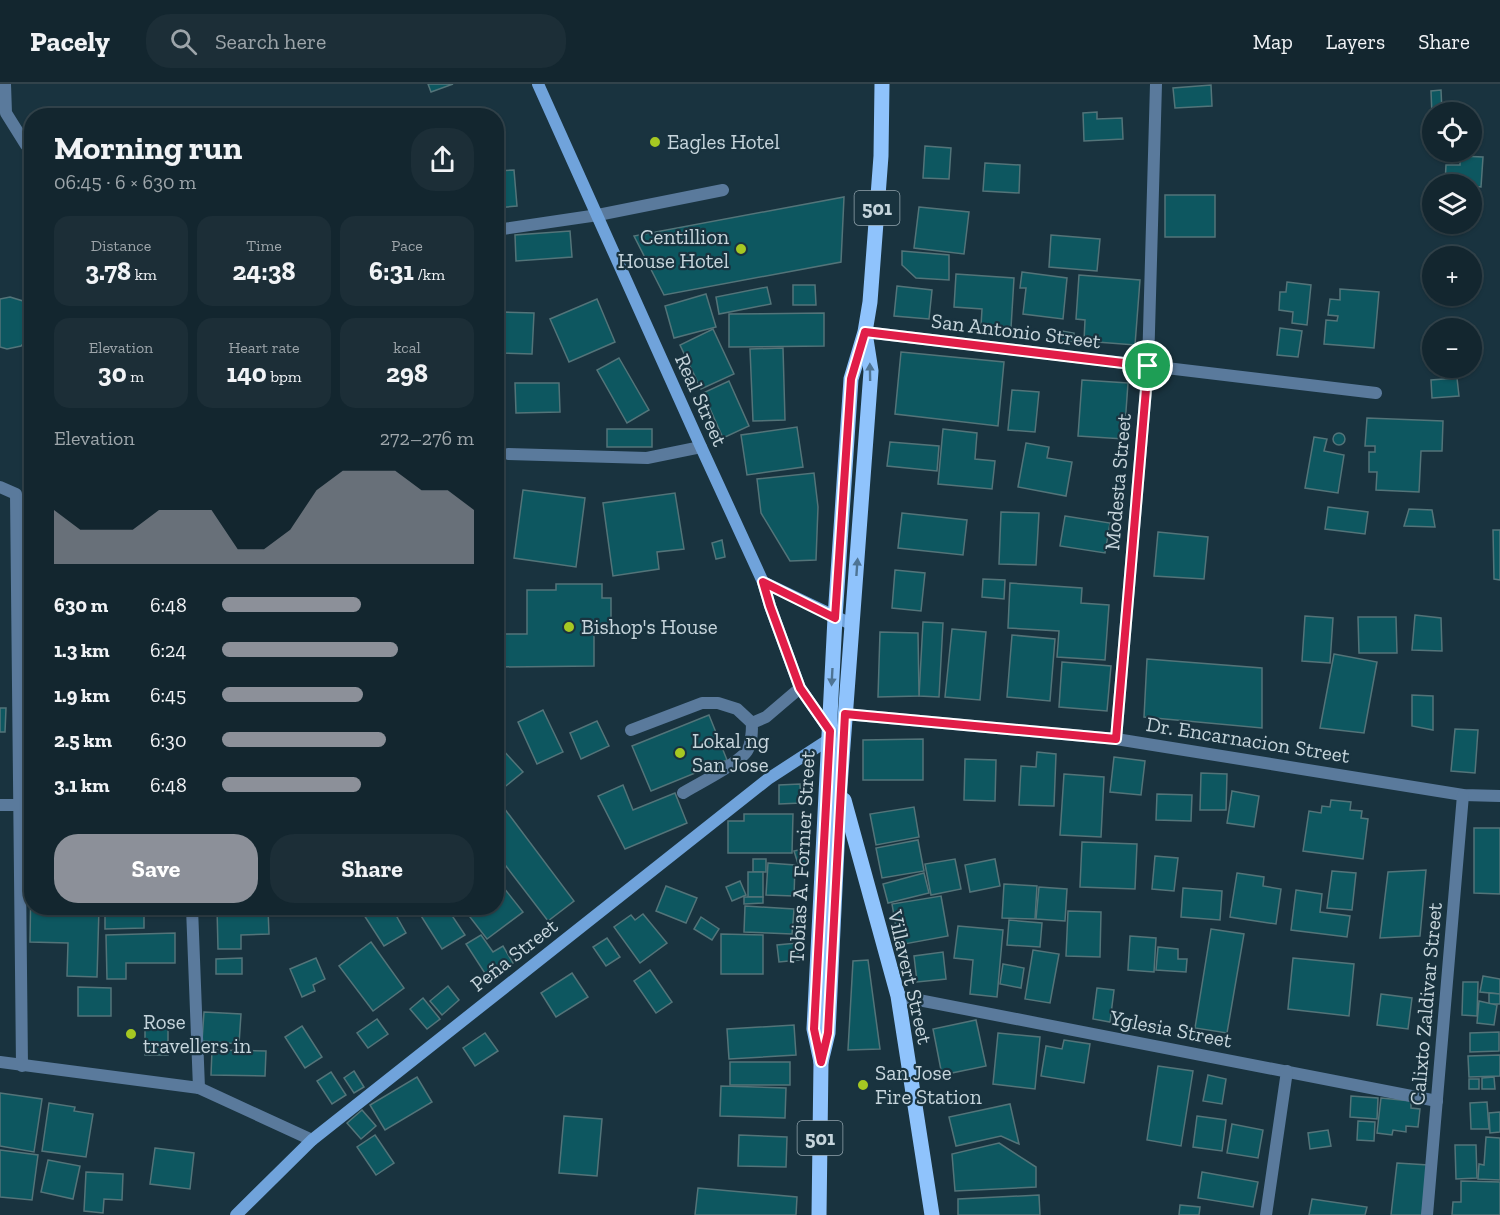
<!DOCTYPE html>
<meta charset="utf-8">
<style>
body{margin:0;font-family:"Zilla Slab",serif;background:#1c2e37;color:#f1f3f6;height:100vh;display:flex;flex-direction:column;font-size:22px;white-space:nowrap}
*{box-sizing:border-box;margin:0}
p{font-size:20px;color:#9da5aa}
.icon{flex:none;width:33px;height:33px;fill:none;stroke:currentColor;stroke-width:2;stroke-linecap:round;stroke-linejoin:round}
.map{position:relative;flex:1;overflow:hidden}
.panel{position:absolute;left:24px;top:24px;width:480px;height:807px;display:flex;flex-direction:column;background:#13262f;border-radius:24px;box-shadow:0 2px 4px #0004,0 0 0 2px #32434b}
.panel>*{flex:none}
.fabs{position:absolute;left:1422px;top:18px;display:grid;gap:12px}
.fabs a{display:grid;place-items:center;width:60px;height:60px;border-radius:50%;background:#13262f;box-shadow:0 2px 4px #0004,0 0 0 2px #32434b;font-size:30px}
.pin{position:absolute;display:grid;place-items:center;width:51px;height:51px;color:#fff;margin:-26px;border:3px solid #fff;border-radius:50%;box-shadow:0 2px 6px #0007}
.round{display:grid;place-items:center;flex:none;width:63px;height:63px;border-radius:24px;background:#1c2e37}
.head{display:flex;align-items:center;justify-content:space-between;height:102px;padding:0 30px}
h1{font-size:33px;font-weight:700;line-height:45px}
.metrics{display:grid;grid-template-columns:repeat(3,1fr);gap:9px;height:102px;padding:6px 30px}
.metrics div{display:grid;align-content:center;border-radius:15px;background:#1c2e37;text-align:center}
.metrics b{font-size:26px;font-weight:700}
.metrics small{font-size:16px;font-weight:400}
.metrics p{font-size:16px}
.chart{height:168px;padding:12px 30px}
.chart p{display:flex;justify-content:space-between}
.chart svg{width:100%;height:108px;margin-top:6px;fill:#8c9099;opacity:.7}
.action{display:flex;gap:12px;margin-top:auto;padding:12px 30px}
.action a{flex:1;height:69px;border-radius:24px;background:#8c9099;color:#fff;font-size:24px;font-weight:700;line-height:69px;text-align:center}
.action a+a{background:#1c2e37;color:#f1f3f6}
ul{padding:0 30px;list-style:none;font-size:20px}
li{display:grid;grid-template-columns:96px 72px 1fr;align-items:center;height:45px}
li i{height:15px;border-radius:8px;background:#8c9099}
header{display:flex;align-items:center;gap:36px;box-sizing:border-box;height:84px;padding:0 30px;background:#13262f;border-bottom:2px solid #32434b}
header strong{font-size:28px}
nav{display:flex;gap:33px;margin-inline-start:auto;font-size:21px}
.search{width:420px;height:54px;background:#1c2e37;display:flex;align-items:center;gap:15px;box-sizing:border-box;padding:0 21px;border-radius:24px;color:#9da5aa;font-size:22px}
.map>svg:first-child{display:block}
.building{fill:#0d5760;stroke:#537479;stroke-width:1.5}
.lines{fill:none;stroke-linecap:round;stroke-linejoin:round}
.lane{stroke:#5a7a9c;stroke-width:12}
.street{stroke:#5a7a9c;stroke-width:12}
.secondary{stroke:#70a3db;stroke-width:12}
.primary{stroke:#8fc3fc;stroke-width:15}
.oneway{fill:#4e7494}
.route-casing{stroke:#fff;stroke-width:12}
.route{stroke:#e11d48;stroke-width:8}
.poi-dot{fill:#a6c822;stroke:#19333f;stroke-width:2}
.labels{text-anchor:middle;stroke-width:4.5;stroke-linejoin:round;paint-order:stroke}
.shield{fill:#19333f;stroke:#92a4ad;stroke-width:1.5}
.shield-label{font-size:20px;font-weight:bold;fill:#c6d5dc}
.poi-label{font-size:21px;fill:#c6d5dc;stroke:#19333f;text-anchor:start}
.street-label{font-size:21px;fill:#c6d5dc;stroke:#19333f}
</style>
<header>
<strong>Pacely</strong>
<div class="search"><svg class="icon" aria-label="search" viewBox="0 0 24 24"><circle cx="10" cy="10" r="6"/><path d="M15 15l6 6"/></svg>Search here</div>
<nav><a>Map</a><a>Layers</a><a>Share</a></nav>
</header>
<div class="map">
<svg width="1500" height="1131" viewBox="0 0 1500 1131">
<rect width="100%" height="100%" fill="#19333f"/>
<!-- building -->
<g class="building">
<polygon points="428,0 453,0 431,8"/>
<polygon points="1211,1 1212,22 1175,24 1173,4"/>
<polygon points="1441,6 1442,28 1432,28 1432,31 1431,7"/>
<polygon points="1097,28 1097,35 1122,34 1123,55 1084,57 1083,29"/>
<polygon points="925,62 951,64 949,95 923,94"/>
<polygon points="1460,72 1483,73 1481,103 1472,102 1472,100 1445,100 1446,81 1460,81"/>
<polygon points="985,79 1020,81 1019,109 983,107"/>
<polygon points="514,86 517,122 496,124 496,87"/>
<rect x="1165" y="111" width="50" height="42"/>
<polygon points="844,113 841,178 664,211 634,152"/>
<polygon points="919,123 969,128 964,170 914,164"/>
<polygon points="570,147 572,173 516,177 515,151"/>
<polygon points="1051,151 1100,155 1097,187 1049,183"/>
<polygon points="902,167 949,171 949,196 916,194 902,181"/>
<polygon points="1022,188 1067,194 1063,235 1023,230 1026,204 1020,204"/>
<polygon points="956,190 1014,194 1011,244 981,242 982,225 954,223"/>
<polygon points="1079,191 1140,196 1135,261 1084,257 1085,236 1076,235"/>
<polygon points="1287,198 1311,201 1307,241 1292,239 1293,228 1279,226 1280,208 1286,208"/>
<polygon points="793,201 815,201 816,221 793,221"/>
<polygon points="897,202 932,206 929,235 894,232"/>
<polygon points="767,203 771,220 719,230 716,213"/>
<polygon points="1340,205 1379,208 1374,264 1324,260 1326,236 1337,237 1338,232 1328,231 1330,215 1340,216"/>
<polygon points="706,210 716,243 674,254 665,222"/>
<polygon points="10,213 23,217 32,227 32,250 21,262 7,265 0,263 0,215"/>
<polygon points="597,215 615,258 569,278 550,235"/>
<polygon points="504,228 534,229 532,270 502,269"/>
<polygon points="824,229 824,262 729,263 729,230"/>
<polygon points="1280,244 1302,247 1298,273 1277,271"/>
<polygon points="713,245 734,290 701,305 680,261"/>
<polygon points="1056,246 1074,249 1073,258 1054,255"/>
<polygon points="783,264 785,336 753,337 750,265"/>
<polygon points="901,268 1004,278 998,342 895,330"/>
<polygon points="619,274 649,326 627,339 597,286"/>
<polygon points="1457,294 1459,312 1432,314 1431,296"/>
<polygon points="1082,296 1128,299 1124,355 1078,352"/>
<polygon points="729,297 749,342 723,354 703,309"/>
<polygon points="515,299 559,299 560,328 516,329"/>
<polygon points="1012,306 1039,308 1035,348 1008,346"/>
<polygon points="1367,334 1443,337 1442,367 1421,367 1419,408 1376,406 1377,388 1369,388 1369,368 1375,368 1375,362 1365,362"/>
<polygon points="797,343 803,383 747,391 741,351"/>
<rect x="607" y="345" width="45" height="18"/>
<polygon points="943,345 977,349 975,375 995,377 992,405 938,400"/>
<circle cx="1339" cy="355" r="6"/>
<polygon points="1314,353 1327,355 1324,367 1344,371 1338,409 1305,404"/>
<polygon points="890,358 939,362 937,387 887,382"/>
<polygon points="1026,359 1049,363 1047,374 1072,378 1066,412 1018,403"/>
<polygon points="814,389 818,423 816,476 790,477 761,429 757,395"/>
<polygon points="523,406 585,414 576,483 514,474"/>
<polygon points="675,409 684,465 657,468 659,485 613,492 603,419"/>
<polygon points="1328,423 1368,428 1365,450 1325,445"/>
<polygon points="1409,425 1432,426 1435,443 1404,442"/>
<polygon points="1001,428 1039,429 1036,481 999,480"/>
<polygon points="902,429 967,436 963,471 898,464"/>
<polygon points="1065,432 1110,439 1105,469 1060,462"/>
<polygon points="1493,446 1500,446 1500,496 1494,495"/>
<polygon points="1158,448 1208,453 1204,495 1154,492"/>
<polygon points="722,456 725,473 716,475 712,459"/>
<polygon points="895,486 925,489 921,527 892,524"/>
<polygon points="983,495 1005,496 1004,515 982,513"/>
<polygon points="1010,499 1082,504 1081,519 1109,521 1105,576 1057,573 1059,547 1008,544"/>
<polygon points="556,500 602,500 602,514 611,514 611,548 594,548 594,582 496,583 496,550 527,550 527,506 556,506"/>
<polygon points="1415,531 1441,534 1442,567 1412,566"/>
<polygon points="1305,532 1333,534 1330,579 1302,577"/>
<polygon points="1358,533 1396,533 1397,569 1359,569"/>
<polygon points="923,538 943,539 939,613 919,612"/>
<polygon points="952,545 986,548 980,616 945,613"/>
<polygon points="880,548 918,549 919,612 878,613"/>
<polygon points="1012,551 1055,555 1050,617 1007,613"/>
<polygon points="1334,570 1377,578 1364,649 1320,644"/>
<polygon points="1147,575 1262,584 1262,644 1144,633"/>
<polygon points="1062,578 1111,582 1107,627 1059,623"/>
<polygon points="1412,611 1433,612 1433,646 1412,642"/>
<polygon points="0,624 6,624 5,648 0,648"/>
<polygon points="543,626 563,668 537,680 518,638"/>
<polygon points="709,631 727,676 651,707 632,662"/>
<polygon points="597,637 609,662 581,675 570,649"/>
<polygon points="1455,645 1478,646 1475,689 1451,687"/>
<polygon points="923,655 923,696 863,696 863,656"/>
<polygon points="502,665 523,688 496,710 496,670"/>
<polygon points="1037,668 1056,670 1054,722 1019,721 1021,682 1036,683"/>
<polygon points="1114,673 1145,677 1141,711 1110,708"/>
<polygon points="965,675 996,676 995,717 964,716"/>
<polygon points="1201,689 1227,690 1226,726 1200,726"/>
<polygon points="1064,690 1104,693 1101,753 1060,751"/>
<polygon points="800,700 801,719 779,720 779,701"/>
<polygon points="623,701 633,726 675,709 687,739 625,765 598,712"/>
<polygon points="1232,707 1259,712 1254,743 1227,739"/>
<polygon points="1157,710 1192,711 1191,737 1156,736"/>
<polygon points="1331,716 1351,718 1350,726 1362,727 1361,734 1368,735 1363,775 1303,767 1309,727 1321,729 1322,722 1330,723"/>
<polygon points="501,720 574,817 548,837 496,769 496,723"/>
<polygon points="914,723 919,753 876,761 870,730"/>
<polygon points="744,730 793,730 792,769 728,769 728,737 744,737"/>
<polygon points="1474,744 1500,744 1500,810 1474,809"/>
<polygon points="918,756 924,787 882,794 876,764"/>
<polygon points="1082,758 1137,760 1135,805 1080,803"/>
<polygon points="803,765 807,780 799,783 794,767"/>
<polygon points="1155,772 1178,774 1174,807 1152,805"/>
<rect x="753" y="775" width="13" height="13"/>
<polygon points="955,775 961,805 931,811 925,780"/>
<polygon points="995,775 1000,802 970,808 965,781"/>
<polygon points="768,779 795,781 794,812 766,811"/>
<polygon points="1426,786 1420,852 1380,854 1388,788"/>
<polygon points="1332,787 1356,789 1352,826 1327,824"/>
<rect x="748" y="788" width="15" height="25"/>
<polygon points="924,789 929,809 888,819 883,800"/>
<polygon points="1237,789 1264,793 1263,802 1281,805 1276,840 1230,833"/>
<polygon points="31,794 32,824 99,824 97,893 67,892 68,859 30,858"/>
<polygon points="496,794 523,828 487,855 463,824 496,824"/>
<polygon points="740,797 746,811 732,817 726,803"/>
<polygon points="1004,800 1037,802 1035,835 1002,834"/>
<polygon points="666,802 697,814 686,839 656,827"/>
<polygon points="1039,803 1067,805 1065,837 1036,835"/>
<polygon points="1183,804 1222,807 1220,836 1181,833"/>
<polygon points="1296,806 1322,810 1320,828 1350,832 1347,853 1291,846"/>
<polygon points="941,812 948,852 899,861 892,820"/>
<polygon points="744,813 763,813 763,819 744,820"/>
<polygon points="745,822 794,825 792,850 744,848"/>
<polygon points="105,824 144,824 144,844 105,845"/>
<polygon points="217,824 268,824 269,850 241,851 241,865 218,865"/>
<polygon points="369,824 413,824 397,833 406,849 384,862 362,828"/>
<polygon points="416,824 447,824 465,851 442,865"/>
<polygon points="1068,827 1101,828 1100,873 1066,872"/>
<polygon points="643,830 667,859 640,879 614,843 631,831 635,836"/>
<polygon points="701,833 719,845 712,856 694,845"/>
<polygon points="1009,836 1042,839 1040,863 1007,861"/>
<polygon points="958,842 1003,846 997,913 970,910 973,876 954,874"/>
<polygon points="1211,845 1244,850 1227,949 1195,944"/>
<polygon points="175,849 175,879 126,879 126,895 107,895 106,851"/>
<polygon points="721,850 763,851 763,890 721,890"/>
<polygon points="481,851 493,868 503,862 513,879 488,894 466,860"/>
<polygon points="1130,852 1156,854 1154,888 1128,886"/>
<polygon points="607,854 620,873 606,882 593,863"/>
<polygon points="371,858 404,904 373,927 339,882"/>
<polygon points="797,859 799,876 779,878 777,861"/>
<polygon points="1158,863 1178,865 1178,875 1187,875 1186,888 1156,886"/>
<polygon points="1033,866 1059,870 1050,919 1025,915"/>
<polygon points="943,868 946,895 917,898 914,872"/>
<polygon points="242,874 242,890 216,890 216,875"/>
<polygon points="316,874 325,895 313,901 315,907 302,913 290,885"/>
<polygon points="1293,874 1354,880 1349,932 1288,925"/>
<polygon points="868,876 880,965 848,966 853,877"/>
<polygon points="1003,880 1024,884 1021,904 1000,900"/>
<polygon points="650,886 672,918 656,929 634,897"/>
<polygon points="572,889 588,913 556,933 541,909"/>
<polygon points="1483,892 1500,895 1500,910 1480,908"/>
<polygon points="1463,898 1478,898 1477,932 1462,931"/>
<polygon points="448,902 459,916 442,931 430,917"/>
<polygon points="78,903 111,904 111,932 78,932"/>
<polygon points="1097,904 1114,906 1110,938 1093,935"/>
<polygon points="1489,909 1500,910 1500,920 1489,920"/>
<polygon points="1381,910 1412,914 1408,945 1377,941"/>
<polygon points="423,914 440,935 427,945 410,925"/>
<polygon points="1479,917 1497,921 1494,941 1477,939"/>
<polygon points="204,928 241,930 239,960 202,957"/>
<polygon points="377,935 388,950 368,964 357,949"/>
<polygon points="976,936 986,982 942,991 933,945"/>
<polygon points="794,941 796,971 729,975 727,945"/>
<polygon points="302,942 322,973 305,984 285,953"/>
<rect x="145" y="943" width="23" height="28"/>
<polygon points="1499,948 1499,967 1470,968 1470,949"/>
<polygon points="485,949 498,967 475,982 463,964"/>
<polygon points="998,949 1040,953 1035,1005 993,1000"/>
<polygon points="1064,956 1090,960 1084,999 1041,992 1046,962 1062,965"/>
<polygon points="212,966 266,967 265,992 211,991"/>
<polygon points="1500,971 1500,992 1469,993 1468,972"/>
<rect x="730" y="978" width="60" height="23"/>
<polygon points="1158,982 1193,987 1181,1062 1147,1056"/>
<polygon points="354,987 364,1003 354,1009 344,994"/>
<polygon points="331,988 346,1011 332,1020 317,997"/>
<polygon points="1208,991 1226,995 1222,1020 1203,1017"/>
<polygon points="417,993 432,1018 385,1046 370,1021"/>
<polygon points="1494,993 1495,1005 1482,1005 1482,994"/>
<rect x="1469" y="995" width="10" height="10"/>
<polygon points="721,1002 786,1004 785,1034 720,1032"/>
<polygon points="0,1009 42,1015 34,1068 0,1062"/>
<polygon points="1351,1012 1378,1014 1377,1035 1350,1033"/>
<polygon points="1381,1014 1411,1017 1411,1024 1420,1025 1418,1043 1406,1042 1406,1048 1393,1046 1392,1051 1377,1049"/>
<polygon points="1487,1018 1489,1045 1471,1045 1470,1019"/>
<polygon points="49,1019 75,1023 74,1027 93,1030 86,1073 42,1067"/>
<polygon points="1010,1020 1019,1060 1001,1052 956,1062 949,1033"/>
<polygon points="362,1026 376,1042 361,1055 347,1039"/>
<polygon points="1500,1028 1500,1048 1490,1049 1489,1029"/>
<polygon points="564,1032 602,1035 597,1092 559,1089"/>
<polygon points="1197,1032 1226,1036 1222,1067 1193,1063"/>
<polygon points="1358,1037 1375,1038 1374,1057 1357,1056"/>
<polygon points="1232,1040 1263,1046 1258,1074 1227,1069"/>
<polygon points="1328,1046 1331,1062 1310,1065 1308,1049"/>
<polygon points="375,1051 394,1079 376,1091 357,1063"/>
<polygon points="739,1051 787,1053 786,1083 738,1082"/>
<polygon points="1486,1053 1500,1054 1500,1096 1478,1095 1479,1080 1484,1081"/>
<polygon points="999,1059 1036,1083 1036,1103 955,1107 952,1070"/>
<polygon points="1455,1061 1476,1061 1477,1094 1456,1095"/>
<polygon points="155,1064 194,1069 190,1105 150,1100"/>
<polygon points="0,1066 38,1071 32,1116 0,1113"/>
<polygon points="48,1076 80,1082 73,1115 41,1108"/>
<polygon points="1397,1079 1428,1081 1422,1131 1391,1131"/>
<polygon points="86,1088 123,1090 122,1116 104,1115 103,1129 84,1127"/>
<polygon points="1202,1088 1258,1098 1253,1123 1198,1114"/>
<polygon points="1461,1097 1500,1098 1500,1131 1452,1131 1453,1118 1461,1118"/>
<polygon points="698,1104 797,1113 796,1131 695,1131"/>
<polygon points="1039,1111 1040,1131 958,1131 958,1115"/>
<polygon points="1312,1115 1367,1123 1365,1131 1309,1131"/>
<polygon points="1180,1121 1200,1123 1199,1131 1179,1131"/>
</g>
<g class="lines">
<!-- lane -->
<g class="lane">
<polyline points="5,0 6,29 26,61"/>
<polyline points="496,146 598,131 723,106"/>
<polyline points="508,370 647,374 701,363"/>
<polyline points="631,646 702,619 718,619 737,625 752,639"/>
<path d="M683,709C698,700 738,680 747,667C752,659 752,648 752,639L766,633L800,604"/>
</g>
<!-- street -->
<g class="street">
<polyline points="865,248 1376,309"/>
<polyline points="0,403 16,410 22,982"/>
<polyline points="845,630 1116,655 1463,711 1500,712"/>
<polyline points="1116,655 1148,282 1156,0"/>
<polyline points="0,721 32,721"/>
<polyline points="192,824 199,1004"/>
<polyline points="898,912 1437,1017"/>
<polyline points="0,978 199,1004 312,1056"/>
<polyline points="1266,1131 1287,987"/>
<polyline points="1427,1131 1463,711"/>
</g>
<!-- secondary -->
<g class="secondary">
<polyline points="538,0 701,363 763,498 770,522 800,604 830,647"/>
<polyline points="763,498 853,541"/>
<polyline points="236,1131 312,1056 768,695 828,656"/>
</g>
<!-- primary -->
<g class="primary">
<polyline points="844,716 898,912 932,1131"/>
<polyline points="821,978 814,945 835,534 851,295 865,248 870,218 881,72 882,0"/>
<polyline points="819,1131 821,978 828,949 840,702 871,287 866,255"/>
</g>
</g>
<!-- one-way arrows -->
<defs><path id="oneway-solid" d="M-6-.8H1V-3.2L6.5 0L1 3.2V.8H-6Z" transform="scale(1.5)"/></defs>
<g class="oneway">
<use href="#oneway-solid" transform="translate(870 288) rotate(-91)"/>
<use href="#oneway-solid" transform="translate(857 483) rotate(-86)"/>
<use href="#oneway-solid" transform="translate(832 593) rotate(93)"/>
</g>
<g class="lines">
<defs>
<polygon id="route" points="865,248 1148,282 1116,655 845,630 828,949 821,978 814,945 830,647 800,604 770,522 763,498 835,534 851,295"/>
</defs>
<!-- route casing -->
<use href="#route" class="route-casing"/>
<!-- route -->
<use href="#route" class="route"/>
</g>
<!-- markers -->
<g class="poi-dot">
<circle cx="655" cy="58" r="6"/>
<circle cx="741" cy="165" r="6"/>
<circle cx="569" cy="543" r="6"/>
<circle cx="680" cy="669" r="6"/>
<circle cx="131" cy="950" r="6"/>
<circle cx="863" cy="1001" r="6"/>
</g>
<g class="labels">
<!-- shield labels -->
<g class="shield">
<rect x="854.5" y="107" width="45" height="34" rx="4.5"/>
<rect x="797.5" y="1037" width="45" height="34" rx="4.5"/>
</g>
<g class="shield-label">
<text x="877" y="131">501</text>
<text x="820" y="1061">501</text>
</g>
<!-- poi labels -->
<g class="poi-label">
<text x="667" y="65">Eagles Hotel</text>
<text x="729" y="160" text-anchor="end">Centillion<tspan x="729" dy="24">House Hotel</tspan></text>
<text x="581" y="550">Bishop's House</text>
<text x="692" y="664">Lokal ng<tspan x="692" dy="24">San Jose</tspan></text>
<text x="143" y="945">Rose<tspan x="143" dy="24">travellers in</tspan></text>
<text x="875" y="996">San Jose<tspan x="875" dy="24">Fire Station</tspan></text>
</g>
<!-- street labels -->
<g class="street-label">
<text transform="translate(1016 247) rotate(7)" y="7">San Antonio Street</text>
<text transform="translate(701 316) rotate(66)" y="7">Real Street</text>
<text transform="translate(1118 398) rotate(-85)" y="7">Modesta Street</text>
<text transform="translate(1248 656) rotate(9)" y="7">Dr. Encarnacion Street</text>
<text transform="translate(802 773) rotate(-87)" y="7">Tobias A. Fornier Street</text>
<text transform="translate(514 871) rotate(-38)" y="7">Peña Street</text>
<text transform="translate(910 893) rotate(77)" y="7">Villavert Street</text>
<text transform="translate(1426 920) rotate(-85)" y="7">Calixto Zaldivar Street</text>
<text transform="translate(1171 945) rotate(11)" y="7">Yglesia Street</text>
</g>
</g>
</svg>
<div class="fabs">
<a><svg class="icon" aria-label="locate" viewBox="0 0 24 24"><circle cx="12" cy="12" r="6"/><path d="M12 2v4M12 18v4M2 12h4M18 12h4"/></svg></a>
<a><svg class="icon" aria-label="layers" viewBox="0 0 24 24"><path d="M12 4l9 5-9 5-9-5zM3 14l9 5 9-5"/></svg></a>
<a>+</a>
<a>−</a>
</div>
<div class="pin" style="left:1148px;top:282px;background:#1e9e55"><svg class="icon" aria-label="arrive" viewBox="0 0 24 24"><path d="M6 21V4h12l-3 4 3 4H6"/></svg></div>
<section class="panel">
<div class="head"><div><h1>Morning run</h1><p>06:45 · 6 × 630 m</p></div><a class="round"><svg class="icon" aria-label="share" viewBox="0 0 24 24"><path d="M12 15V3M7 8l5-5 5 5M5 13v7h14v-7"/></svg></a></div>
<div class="metrics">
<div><p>Distance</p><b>3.78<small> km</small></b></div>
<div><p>Time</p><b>24:38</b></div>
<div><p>Pace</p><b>6:31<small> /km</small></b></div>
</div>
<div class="metrics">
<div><p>Elevation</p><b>30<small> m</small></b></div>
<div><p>Heart rate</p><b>140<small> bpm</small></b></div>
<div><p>kcal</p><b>298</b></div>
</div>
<div class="chart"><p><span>Elevation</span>272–276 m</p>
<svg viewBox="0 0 160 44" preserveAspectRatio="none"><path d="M0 44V22L10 30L20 30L30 30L40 22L50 22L60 22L70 38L80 38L90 30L100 14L110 6L120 6L130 6L140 14L150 14L160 22V44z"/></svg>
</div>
<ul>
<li><b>630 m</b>6:48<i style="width:55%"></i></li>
<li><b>1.3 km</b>6:24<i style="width:70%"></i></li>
<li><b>1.9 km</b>6:45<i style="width:56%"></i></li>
<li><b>2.5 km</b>6:30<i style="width:65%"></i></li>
<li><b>3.1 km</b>6:48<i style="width:55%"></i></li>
</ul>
<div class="action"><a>Save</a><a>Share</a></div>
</section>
</div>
